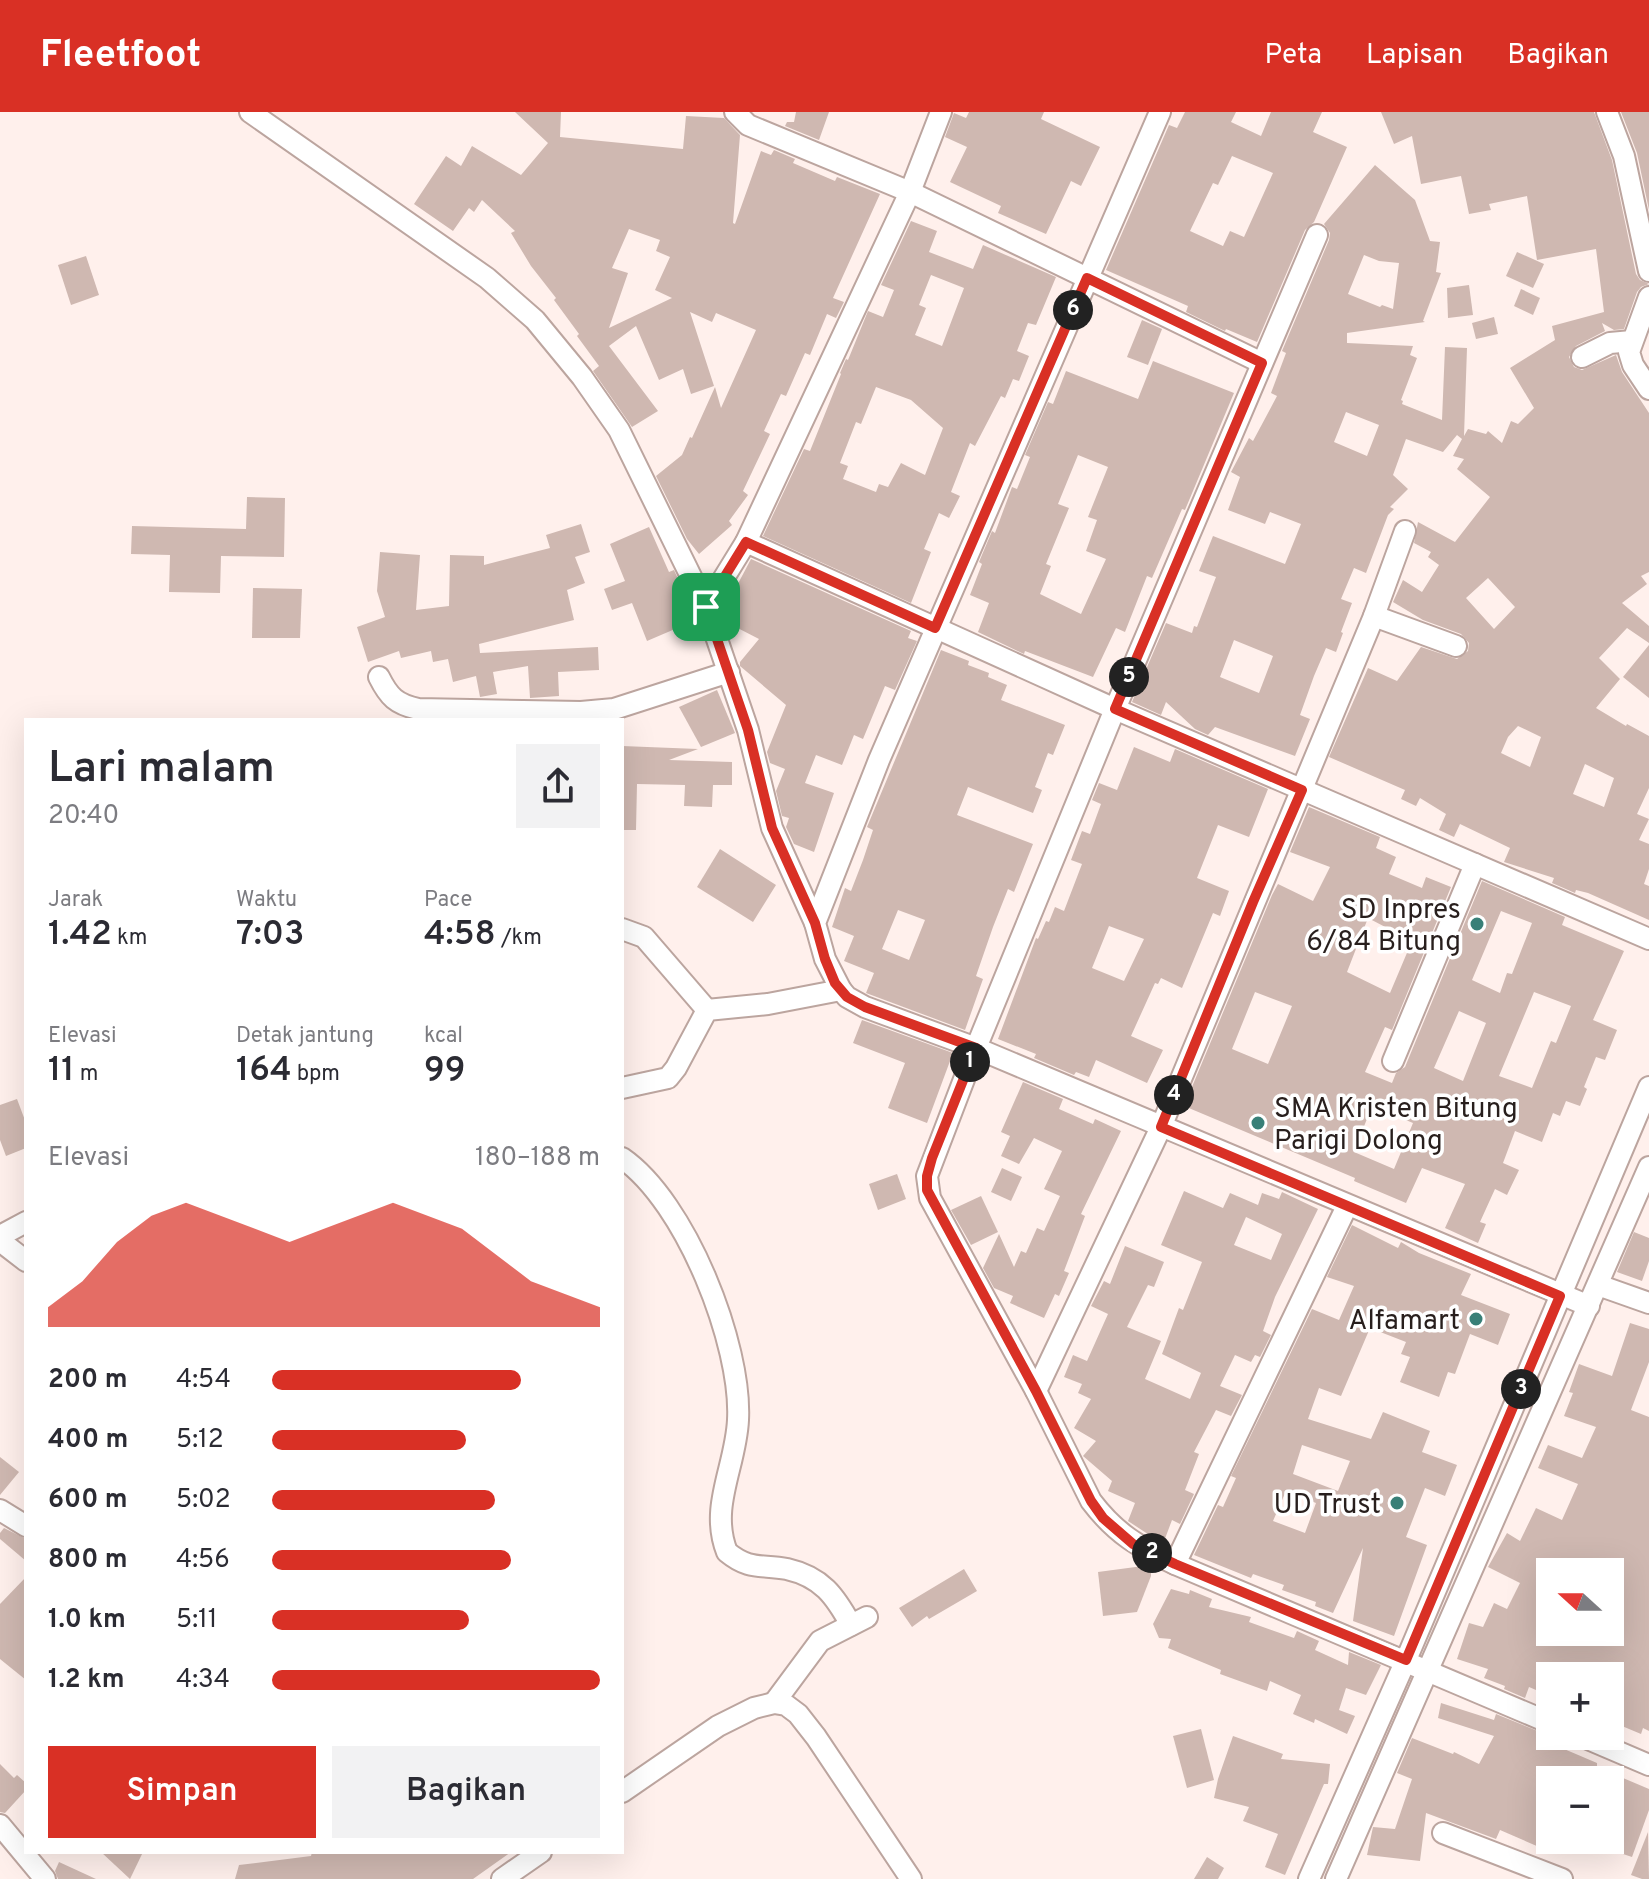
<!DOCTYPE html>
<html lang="id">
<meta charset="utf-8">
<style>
body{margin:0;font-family:Overpass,sans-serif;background:#f2f2f3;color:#2b2b33;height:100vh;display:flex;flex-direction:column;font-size:30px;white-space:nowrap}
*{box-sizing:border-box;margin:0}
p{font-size:26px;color:#7c7c81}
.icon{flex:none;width:44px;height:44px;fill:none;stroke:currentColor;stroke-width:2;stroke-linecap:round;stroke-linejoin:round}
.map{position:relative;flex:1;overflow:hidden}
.panel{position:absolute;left:24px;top:606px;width:600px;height:1136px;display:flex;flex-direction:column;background:#fff;border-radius:0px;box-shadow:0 8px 32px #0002}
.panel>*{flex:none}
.needle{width:52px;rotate:291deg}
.buttons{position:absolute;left:1536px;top:1446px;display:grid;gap:16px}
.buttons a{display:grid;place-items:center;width:88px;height:88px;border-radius:0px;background:#fff;box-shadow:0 8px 32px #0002;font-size:40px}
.pin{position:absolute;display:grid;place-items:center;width:68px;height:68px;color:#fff;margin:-34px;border-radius:16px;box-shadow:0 4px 12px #0006}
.km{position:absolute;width:40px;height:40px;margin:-20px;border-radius:50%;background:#222;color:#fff;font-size:22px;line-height:40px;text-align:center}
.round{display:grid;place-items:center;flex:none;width:84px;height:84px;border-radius:0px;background:#f2f2f3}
.overview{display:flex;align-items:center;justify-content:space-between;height:136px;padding:0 24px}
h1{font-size:44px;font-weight:600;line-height:60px}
.metrics{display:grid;grid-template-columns:repeat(3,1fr);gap:12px;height:136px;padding:8px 24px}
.metrics div{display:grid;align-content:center}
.metrics b{font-size:34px;font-weight:600}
.metrics small{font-size:22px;font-weight:400}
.metrics p{font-size:22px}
.chart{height:224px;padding:16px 24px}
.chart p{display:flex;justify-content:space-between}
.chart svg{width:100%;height:144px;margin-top:8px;fill:#d93025;opacity:.7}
.primary-button{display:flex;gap:16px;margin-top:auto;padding:16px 24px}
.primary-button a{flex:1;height:92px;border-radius:0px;background:#d93025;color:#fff;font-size:32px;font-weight:600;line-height:92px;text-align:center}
.primary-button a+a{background:#f2f2f3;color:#2b2b33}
ul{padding:0 24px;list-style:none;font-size:26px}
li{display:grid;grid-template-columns:128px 96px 1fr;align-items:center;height:60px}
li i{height:20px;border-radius:10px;background:#d93025}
header{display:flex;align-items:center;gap:48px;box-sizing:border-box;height:112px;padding:0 40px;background:#d93025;color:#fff}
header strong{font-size:38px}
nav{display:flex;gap:44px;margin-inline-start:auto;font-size:28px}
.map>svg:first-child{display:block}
.building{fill:#cfb8b1;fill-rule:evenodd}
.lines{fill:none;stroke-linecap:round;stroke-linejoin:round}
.minor-casing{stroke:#bca59f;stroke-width:24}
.minor{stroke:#fff;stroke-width:20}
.route-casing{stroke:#fff;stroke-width:16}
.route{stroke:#d93025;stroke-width:10}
.poi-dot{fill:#387f77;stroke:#fff;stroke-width:3}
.labels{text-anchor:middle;stroke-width:7;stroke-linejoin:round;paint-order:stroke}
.poi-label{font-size:28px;fill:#281f1d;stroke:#fff;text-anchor:end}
</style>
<header>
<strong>Fleetfoot</strong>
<nav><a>Peta</a><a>Lapisan</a><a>Bagikan</a></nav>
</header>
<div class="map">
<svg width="1649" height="1767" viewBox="0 0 1649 1767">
<rect width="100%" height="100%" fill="#fff0ec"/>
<!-- building -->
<g class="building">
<path d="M515,0H561L560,25L683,37L686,4L724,6L740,23L733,111L735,112L761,39L771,43L774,38L795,47L793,51L835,69L837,65L880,82L833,186L844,190L836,206L827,202L810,243L805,241L786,284L781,282L764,319L770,322L743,379L748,383L729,409L732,413L699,442L687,427L656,364L682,343L690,325L692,326L715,275L721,296L756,218L716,201L712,210L690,200L714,274L691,282L683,257L659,268L636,214L609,234L658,299L632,315L593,259L599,254L577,224L579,222L554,188L556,186L531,154L511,121L515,119L482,88L474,100L469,96L453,119L414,92L446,44L461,54L472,34L521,63L548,31ZM629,117L660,128L656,139L670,145L655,178L672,186L609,216L628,161L612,156Z"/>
<polygon points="796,0 829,0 819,28 785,14 787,10 794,10"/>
<polygon points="969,0 1044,0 1041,7 1100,35 1081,74 1071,69 1046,122 998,101 1001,94 950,70 967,35 945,25 954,1 966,6"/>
<path d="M1185,0H1236L1231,10L1261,24L1271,0H1322L1313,20L1347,35L1314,110L1305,118L1257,230L1226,217L1225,219L1186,200L1188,194L1106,158L1169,13L1177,16ZM1232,44L1273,61L1244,125L1230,119L1223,134L1190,119L1213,71L1218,73Z"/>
<path d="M1381,0H1594L1612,48L1636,162L1640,168L1649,172L1641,175L1637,180L1624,217L1614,218L1602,211L1605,219L1576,234L1569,245L1574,255L1582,258L1616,243L1622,260L1649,301V460L1641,464L1647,472L1622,491L1649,514V531L1627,516L1599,546L1620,567L1596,596L1626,614L1627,612L1649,624V676L1637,702L1649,707L1639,728L1649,732V757L1644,772L1649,774V808L1588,781L1576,778L1575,781L1552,771L1554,766L1504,750L1510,736L1460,712L1454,725L1439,718L1446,702L1420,686L1416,694L1401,687L1405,678L1329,645L1368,556L1397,569L1421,535L1457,547L1468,539L1469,531L1461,522L1423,508L1393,490L1403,468L1422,480L1439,453L1428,445L1431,440L1414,431L1418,410L1455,430L1490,385L1457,357L1464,347L1453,344L1462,327L1457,323L1443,340L1406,327L1393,363L1408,377L1390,395L1394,397L1388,403L1366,461L1354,456L1341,487L1352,491L1341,520L1343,521L1336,540L1326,536L1314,564L1300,603L1310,607L1295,644L1215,615L1208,623L1195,617L1166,590L1161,603L1132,590L1166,511L1192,521L1194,514L1197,515L1216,465L1199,459L1213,424L1285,452L1301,412L1270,400L1265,412L1228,398L1240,365L1231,360L1249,326L1253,329L1277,284L1271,281L1286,241L1282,239L1329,128L1330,121L1324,112L1375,53L1415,88L1430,129L1440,130L1436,160L1441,161L1423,209L1425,210L1347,221V231L1413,234L1410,243L1417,246L1401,288L1403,289L1402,292L1442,308L1445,235L1467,236L1464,324L1468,317L1486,322L1488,319L1502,331L1511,309L1518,312L1534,296L1510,256L1555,228L1552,214L1604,200L1596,137L1537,148L1527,84L1489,92L1491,98L1469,102L1461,64L1421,72L1412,24L1394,32ZM1364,143L1379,149L1399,151L1393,197L1382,193L1380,195L1348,182ZM1346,300L1379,313L1367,344L1334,330ZM1488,466L1515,495L1494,517L1466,486ZM1234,528L1273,544L1259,581L1220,565ZM1518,614L1541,625L1530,655L1501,641L1508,625ZM1585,652L1614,666L1604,695L1573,682Z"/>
<polygon points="1621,0 1649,0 1649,98 1637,41"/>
<path d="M911,109L937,119L929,140L973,157L983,133L1056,165L1036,213L1028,211L1017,239L1029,244L1019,269L1013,267L1005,286L1001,284L975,334L970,331L951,380L960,384L949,406L939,401L924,437L931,440L911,491L763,424L804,337L810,339L841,262L840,261L846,247L848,248L868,199L883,205L894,178L881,173ZM931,163L964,176L942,234L915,223L926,196L919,193ZM876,275L911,288L943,316L925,363L901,351L888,375L879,372L876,380L843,367L848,354L840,351L856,310L861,312Z"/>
<polygon points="1517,140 1544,152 1533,176 1506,164"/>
<polygon points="86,144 99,183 71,193 58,153"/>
<polygon points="1469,173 1473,203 1448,206 1447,176"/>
<polygon points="1521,177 1540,186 1533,203 1514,194"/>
<polygon points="1494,205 1498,222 1476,227 1472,211"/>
<polygon points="1142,208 1162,217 1148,253 1127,245"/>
<path d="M1153,249L1234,281L1185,398L1182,397L1152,466L1147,464L1125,520L1116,516L1093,565L1025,539L1024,542L978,520L989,491L970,483L982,452L979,450L992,419L995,421L1012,375L1017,377L1030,345L1025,343L1048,290L1053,292L1066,259L1138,287ZM1078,343L1108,355L1088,405L1097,408L1086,439L1106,447L1081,502L1040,482L1051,454L1046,452L1069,396L1058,392Z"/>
<polygon points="247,385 285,386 284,445 221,444 220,481 169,480 170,443 131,442 132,414 246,417"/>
<polygon points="581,412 590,440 575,445 585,471 567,478 574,508 479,532 480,541 598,535 599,558 558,560 559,584 530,586 528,554 493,560 497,582 480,585 476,564 453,570 448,547 433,550 431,539 401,546 399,539 368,550 357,515 385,505 377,479 380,440 420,443 416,498 449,494 450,443 484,444 484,453 550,436 546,423"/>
<polygon points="649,415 669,460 674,458 697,508 688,512 676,503 682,514 647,529 632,491 612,498 604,477 625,469 610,432"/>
<polygon points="751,447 911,519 908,526 917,529 895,578 885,574 863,627 854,623 842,653 816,643 805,671 834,681 814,740 794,732 786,715 789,706 782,704 776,679 785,657 770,651 767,640 786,593 740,554 740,550 759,527 724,509 722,502"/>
<polygon points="253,476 302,477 300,526 252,526"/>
<polygon points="1649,533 1649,586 1623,565"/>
<path d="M941,538L969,549L968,553L989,561L988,565L1007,573L1001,588L1065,613L1053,643L1048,641L1035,675L1042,678L1033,701L968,675L957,703L1033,732L1014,780L1008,777L993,815L976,864L983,867L965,918L866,881L874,861L844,849L854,824L832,815L845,776L851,779L863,748L873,718L867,715ZM898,798L925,808L909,848L882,837Z"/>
<polygon points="717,578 735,621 701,635 679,595"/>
<polygon points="622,634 698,637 669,648 732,650 732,673 713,673 712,695 684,694 685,673 637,672 636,718 622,718"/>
<path d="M1134,635L1170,650L1175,637L1268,677L1249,725L1218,713L1197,766L1229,779L1220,804L1213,801L1182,876L1161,866L1158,872L1155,871L1131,924L1163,938L1147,971L1096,948L1089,965L1076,960L1074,963L1034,946L1036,942L998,927L1036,826L1038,827L1046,809L1049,810L1055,795L1064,799L1082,752L1071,748L1082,719L1090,722L1101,692L1092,688L1099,671L1117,678ZM1109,814L1144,827L1124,869L1092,856Z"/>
<path d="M1309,695L1380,725L1376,736L1396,745L1389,762L1422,776L1426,765L1451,775L1392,918L1385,915L1365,960L1392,971L1396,961L1405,955L1482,769L1565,805L1562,813L1624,839L1593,908L1617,918L1605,948L1596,945L1584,975L1587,977L1580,994L1566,989L1560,1004L1553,1001L1542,1030L1515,1019L1503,1051L1519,1058L1507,1083L1495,1077L1480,1110L1486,1112L1478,1131L1445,1116L1465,1072L1422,1056L1406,1091L1354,1069L1355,1066L1184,994L1272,783L1278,772L1313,789L1330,755L1290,740ZM1501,799L1532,811L1512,862L1507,861L1500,881L1472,868ZM1368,806L1412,829L1390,881L1347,860ZM1255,880L1292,894L1268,952L1232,937ZM1534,880L1571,894L1556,931L1551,929L1532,976L1499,964ZM1459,899L1486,911L1463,969L1434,956ZM1372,994L1413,1011L1394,1057L1354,1040Z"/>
<polygon points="720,737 776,773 753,810 697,775"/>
<polygon points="862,908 953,941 927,1011 888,996 905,951 853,931"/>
<polygon points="1023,970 1063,987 1059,997 1093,1012 1095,1007 1121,1019 1081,1102 1085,1104 1064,1159 1069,1161 1059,1184 1055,1182 1044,1206 1010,1191 1013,1184 994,1176 983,1156 999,1122 1014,1155 1021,1139 1026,1141 1037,1116 1044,1119 1060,1084 1044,1077 1062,1039 1034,1026 1019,1052 1001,1044 1010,1024 1001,1020"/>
<polygon points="17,987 26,1011 26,1036 6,1044 0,1028 0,993"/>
<polygon points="1002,1056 1022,1065 1011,1089 991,1080"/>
<polygon points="897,1062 906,1087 878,1098 869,1072"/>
<path d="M1184,1079L1223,1096L1230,1081L1258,1093L1262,1081L1279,1087L1282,1080L1318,1097L1275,1185L1263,1219L1271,1223L1260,1245L1255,1243L1251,1250L1235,1243L1220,1274L1242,1283L1231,1304L1216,1298L1194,1340L1199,1342L1185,1378L1194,1382L1180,1412L1172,1408L1163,1432L1128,1409L1135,1391L1108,1379L1112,1369L1083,1344L1096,1329L1074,1316L1091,1287L1078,1281L1082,1272L1064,1265L1073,1243L1087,1249L1108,1202L1091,1194L1104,1169L1110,1172L1125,1134L1164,1150L1154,1175L1148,1173L1127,1215L1161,1229L1145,1267L1190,1287L1201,1261L1162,1242L1179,1196L1183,1198L1202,1150L1161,1133ZM1246,1105L1282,1122L1271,1148L1234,1133Z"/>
<polygon points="981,1084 998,1120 971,1133 951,1098"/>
<path d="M1352,1113L1398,1136L1401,1130L1419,1141L1471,1162L1461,1183L1510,1202L1498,1233L1470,1222L1455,1262L1448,1260L1439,1285L1400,1270L1410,1245L1401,1242L1406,1230L1370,1216L1341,1284L1319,1276L1308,1307L1371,1327L1383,1300L1430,1319L1422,1340L1457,1353L1445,1384L1425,1376L1406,1425L1427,1433L1394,1524L1353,1509L1363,1436L1333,1501L1315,1494L1316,1490L1282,1478L1284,1473L1253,1462L1251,1466L1194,1443L1218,1393L1223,1395L1236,1366L1231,1364L1312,1197L1339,1208L1354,1174L1327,1165ZM1302,1333L1350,1349L1338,1379L1293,1362ZM1286,1379L1316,1391L1305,1421L1273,1409Z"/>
<polygon points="1634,1120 1649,1126 1649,1149 1642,1169 1617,1160"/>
<path d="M1630,1211L1649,1217V1250L1631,1298L1649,1305V1619L1643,1616L1641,1622L1610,1609V1564H1550V1584L1529,1575L1525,1586L1504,1577L1505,1574L1484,1566L1488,1557L1457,1547L1469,1511L1483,1515L1494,1491L1507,1497L1520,1471L1488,1455L1507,1421L1520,1429L1536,1396L1562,1408L1578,1372L1538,1356L1548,1333L1582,1346L1596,1315L1564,1304L1573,1281L1569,1280L1579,1252L1612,1264ZM1550,1460H1610V1491L1615,1493L1610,1503V1526L1595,1520H1550Z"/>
<polygon points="0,1345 19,1360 0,1383"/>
<polygon points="4,1416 26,1427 26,1449 0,1427 0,1421"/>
<polygon points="1143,1454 1151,1457 1151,1464 1137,1500 1103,1504 1098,1460"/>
<polygon points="964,1457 977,1479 929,1507 927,1504 912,1515 899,1496"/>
<polygon points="26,1465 26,1568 0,1547 0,1492"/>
<polygon points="1171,1477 1189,1482 1190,1478 1212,1487 1209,1495 1251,1505 1249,1510 1294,1526 1297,1519 1319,1529 1315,1538 1348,1553 1349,1540 1381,1553 1366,1583 1346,1576 1339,1598 1355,1604 1347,1622 1315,1607 1314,1611 1293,1602 1301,1583 1270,1569 1267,1579 1220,1562 1221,1558 1168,1536 1171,1527 1159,1526 1153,1512"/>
<polygon points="1441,1591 1494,1608 1496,1602 1550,1624 1550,1631 1597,1651 1597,1655 1649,1677 1649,1698 1632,1745 1605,1736 1608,1728 1610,1728 1619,1695 1610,1691 1610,1668 1550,1668 1550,1730 1543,1727 1539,1735 1500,1718 1496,1727 1426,1701 1420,1749 1367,1743 1373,1715 1395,1717 1412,1667 1397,1661 1412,1626 1453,1642 1454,1640 1479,1652 1494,1624 1438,1606"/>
<polygon points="1201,1617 1214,1668 1187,1676 1173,1624"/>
<polygon points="1233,1624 1283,1642 1281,1647 1330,1652 1328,1672 1324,1672 1285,1763 1265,1755 1278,1722 1243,1709 1249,1695 1214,1686 1218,1667"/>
<polygon points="0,1652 14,1666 17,1663 26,1671 26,1678 5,1701 0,1700"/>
<polygon points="1648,1720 1649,1767 1642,1767 1631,1763"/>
<polygon points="101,1740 143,1740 130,1767"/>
<polygon points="312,1740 511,1740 473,1767 235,1767 239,1753 311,1744"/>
<polygon points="1207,1745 1224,1756 1218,1767 1194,1767"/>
<polygon points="59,1750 96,1767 58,1767 55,1759"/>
</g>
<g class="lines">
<defs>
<g id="minor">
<polyline points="250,0 487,166 535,208 582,265 619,318 706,495"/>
<polyline points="735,0 748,13 910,80 1262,251"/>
<polyline points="1160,0 879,648 815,811 825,847 841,878 847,885 865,895 976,936 1589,1194"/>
<polyline points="1607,0 1624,44 1649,159"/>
<polyline points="1317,123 1115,597 1649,827"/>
<polyline points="1649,185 1629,240 1633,253 1649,277"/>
<polyline points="1582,245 1610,231 1632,229"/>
<path d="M746,430L1115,597L976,936L927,1064L930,1086L1036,1279L1091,1389C1116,1422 1139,1435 1175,1452L1550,1611"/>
<polyline points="1374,504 1456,534"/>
<path d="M379,565C389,585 396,592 418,597L581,600L614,597L729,560"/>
<polyline points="815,811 772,716 748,618 706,495 746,430 910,80 941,0"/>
<polyline points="622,817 644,825 707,898"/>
<polyline points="1393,949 1475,752"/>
<polyline points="622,976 668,966 676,956 707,898 768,892 841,878"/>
<path d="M622,1046C686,1090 742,1233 738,1308C736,1354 709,1395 727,1440C750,1459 762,1452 787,1457C822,1465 835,1484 851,1513"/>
<polyline points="0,1124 26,1110"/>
<polyline points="0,1129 26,1149"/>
<polyline points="1598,1173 1649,1191"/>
<polyline points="1036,1279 1161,1015 1374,504 1405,419"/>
<polyline points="0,1398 26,1414"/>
<polyline points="1175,1452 1347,1094"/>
<polyline points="774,1591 820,1529 867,1505"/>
<polyline points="1581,1624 1649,1653"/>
<polyline points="622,1680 718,1614 754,1596 774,1591 786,1593 798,1602 816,1625 911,1767"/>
<polyline points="0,1713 45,1767"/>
<polyline points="1443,1721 1562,1767"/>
<polyline points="502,1767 541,1740"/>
<polyline points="1309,1767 1406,1548 1649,975"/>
<polyline points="1336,1767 1649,1055"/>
</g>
</defs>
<!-- minor casing -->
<use href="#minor" class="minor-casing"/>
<!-- minor -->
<use href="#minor" class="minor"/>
</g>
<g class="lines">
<defs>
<polygon id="route" points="1087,166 1262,251 1115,597 1302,678 1253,790 1161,1015 1560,1184 1406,1548 1175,1452 1133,1432 1103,1406 1091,1389 1036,1279 927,1078 927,1064 932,1046 976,936 865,895 847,885 835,871 825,847 815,811 772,716 748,618 706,495 746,430 935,516"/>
</defs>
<!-- route casing -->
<use href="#route" class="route-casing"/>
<!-- route -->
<use href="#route" class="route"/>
</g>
<!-- markers -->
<g class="poi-dot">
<circle cx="1477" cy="812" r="8"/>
<circle cx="1258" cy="1011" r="8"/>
<circle cx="1476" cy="1207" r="8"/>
<circle cx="1397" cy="1391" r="8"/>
</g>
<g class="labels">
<!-- poi labels -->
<g class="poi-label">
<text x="1461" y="806">SD Inpres<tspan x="1461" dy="32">6/84 Bitung</tspan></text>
<text x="1274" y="1005" text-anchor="start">SMA Kristen Bitung<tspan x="1274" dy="32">Parigi Dolong</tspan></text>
<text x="1460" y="1217">Alfamart</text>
<text x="1381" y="1401">UD Trust</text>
</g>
</g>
</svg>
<div class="buttons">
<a><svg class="needle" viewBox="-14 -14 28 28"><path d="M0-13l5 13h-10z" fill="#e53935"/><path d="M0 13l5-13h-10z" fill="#7c7c81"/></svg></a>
<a>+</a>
<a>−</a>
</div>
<div class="pin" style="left:706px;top:495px;background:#1e9e55"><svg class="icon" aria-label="arrive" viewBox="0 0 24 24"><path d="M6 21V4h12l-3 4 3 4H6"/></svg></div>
<b class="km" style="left:970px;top:950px">1</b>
<b class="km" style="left:1152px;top:1441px">2</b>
<b class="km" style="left:1521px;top:1277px">3</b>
<b class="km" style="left:1174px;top:983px">4</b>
<b class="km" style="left:1129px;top:565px">5</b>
<b class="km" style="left:1073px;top:198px">6</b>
<section class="panel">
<div class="overview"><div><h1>Lari malam</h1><p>20:40</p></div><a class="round"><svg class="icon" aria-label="share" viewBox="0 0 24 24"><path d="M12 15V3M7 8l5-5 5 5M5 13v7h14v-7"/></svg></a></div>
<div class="metrics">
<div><p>Jarak</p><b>1.42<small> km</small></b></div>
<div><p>Waktu</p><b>7:03</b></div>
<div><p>Pace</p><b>4:58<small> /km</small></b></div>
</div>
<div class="metrics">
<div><p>Elevasi</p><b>11<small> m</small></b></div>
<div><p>Detak jantung</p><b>164<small> bpm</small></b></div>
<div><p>kcal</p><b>99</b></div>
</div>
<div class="chart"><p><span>Elevasi</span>180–188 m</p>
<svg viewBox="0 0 160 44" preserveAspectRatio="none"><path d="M0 44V38L10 30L20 18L30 10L40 6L50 10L60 14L70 18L80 14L90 10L100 6L110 10L120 14L130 22L140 30L150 34L160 38V44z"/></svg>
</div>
<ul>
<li><b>200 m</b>4:54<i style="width:76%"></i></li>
<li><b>400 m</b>5:12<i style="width:59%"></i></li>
<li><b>600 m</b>5:02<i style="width:68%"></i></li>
<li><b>800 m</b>4:56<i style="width:73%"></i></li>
<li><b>1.0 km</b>5:11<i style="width:60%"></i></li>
<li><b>1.2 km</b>4:34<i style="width:100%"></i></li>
</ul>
<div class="primary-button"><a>Simpan</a><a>Bagikan</a></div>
</section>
</div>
